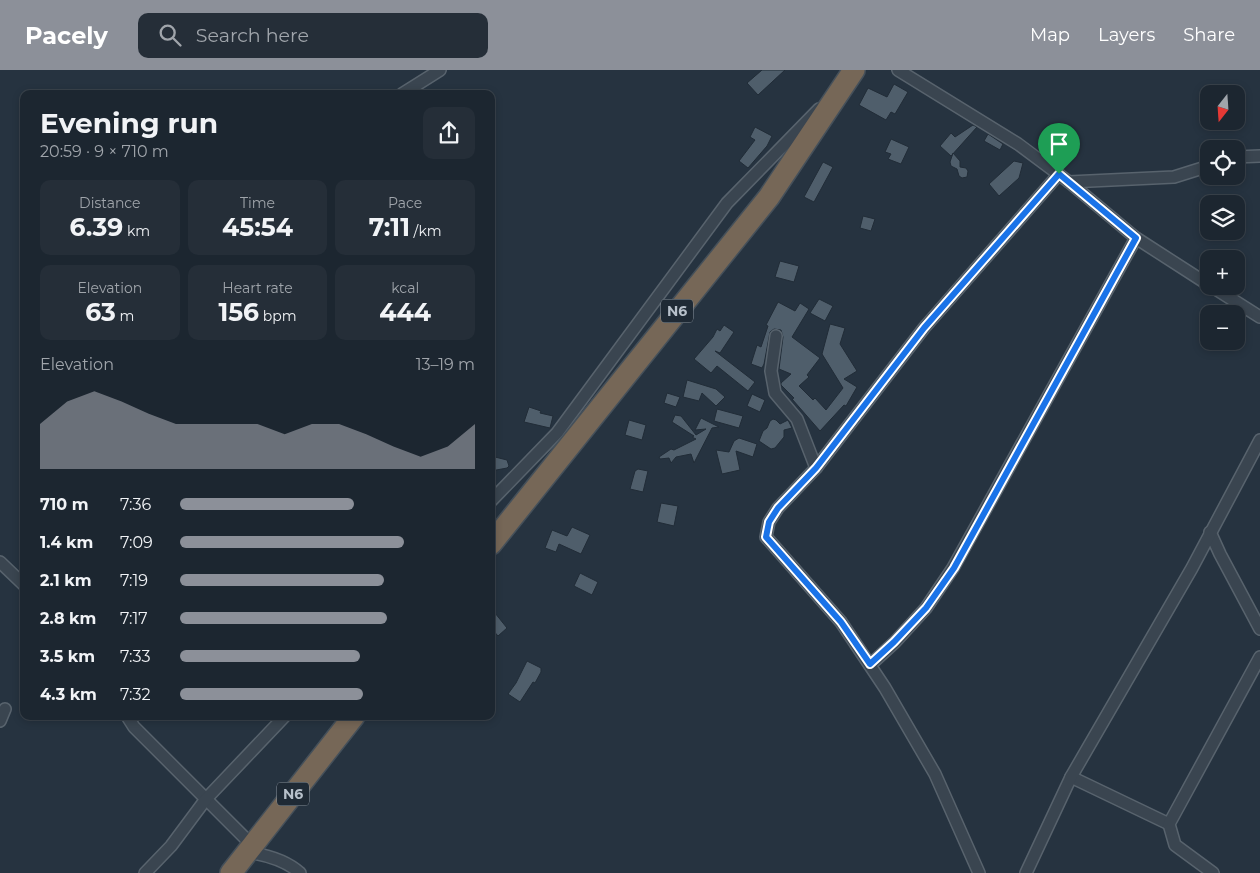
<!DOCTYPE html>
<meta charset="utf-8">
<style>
body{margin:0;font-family:Montserrat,sans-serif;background:#252e38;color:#f1f3f6;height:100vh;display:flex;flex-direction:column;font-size:19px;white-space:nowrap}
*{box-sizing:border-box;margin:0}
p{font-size:16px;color:#a0a5ab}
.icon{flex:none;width:28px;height:28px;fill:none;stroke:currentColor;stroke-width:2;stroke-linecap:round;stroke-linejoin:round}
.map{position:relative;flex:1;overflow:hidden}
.panel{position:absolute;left:20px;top:20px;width:475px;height:630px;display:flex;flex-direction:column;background:#1c2630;border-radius:10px;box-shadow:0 2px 8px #0003,0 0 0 1px #3a434c}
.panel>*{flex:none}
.needle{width:32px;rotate:197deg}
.fabs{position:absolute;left:1200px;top:15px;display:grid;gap:10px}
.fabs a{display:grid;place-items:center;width:45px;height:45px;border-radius:10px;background:#1c2630;box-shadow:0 2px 8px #0003,0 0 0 1px #3a434c;font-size:25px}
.pin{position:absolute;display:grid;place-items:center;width:42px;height:42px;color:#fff;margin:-51px -21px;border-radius:50% 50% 50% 0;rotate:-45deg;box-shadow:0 0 5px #0007}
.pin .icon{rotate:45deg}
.round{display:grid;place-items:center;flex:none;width:52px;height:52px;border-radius:10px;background:#252e38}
.headline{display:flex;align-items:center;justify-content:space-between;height:85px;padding:0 20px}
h1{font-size:28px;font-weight:700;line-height:38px}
.metrics{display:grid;grid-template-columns:repeat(3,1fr);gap:8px;height:85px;padding:5px 20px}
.metrics div{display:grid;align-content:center;border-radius:10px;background:#252e38;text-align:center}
.metrics b{font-size:25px;font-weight:700}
.metrics small{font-size:14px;font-weight:400}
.metrics p{font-size:14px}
.chart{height:140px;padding:10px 20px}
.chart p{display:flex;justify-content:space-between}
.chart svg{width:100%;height:90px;margin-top:5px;fill:#8c9099;opacity:.7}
ul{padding:0 20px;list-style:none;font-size:16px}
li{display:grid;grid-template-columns:80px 60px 1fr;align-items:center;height:38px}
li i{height:12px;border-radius:6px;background:#8c9099}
header{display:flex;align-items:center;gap:30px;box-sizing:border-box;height:70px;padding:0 25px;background:#8c9099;color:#fff}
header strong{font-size:24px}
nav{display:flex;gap:28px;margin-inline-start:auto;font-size:18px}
.search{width:350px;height:45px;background:#252e38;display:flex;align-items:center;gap:12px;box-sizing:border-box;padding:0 18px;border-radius:10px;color:#a0a5ab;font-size:19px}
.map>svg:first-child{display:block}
.building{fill:#4f5e6b;stroke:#212c37}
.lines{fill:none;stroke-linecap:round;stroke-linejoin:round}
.street-casing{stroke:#58636d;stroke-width:14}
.highway-casing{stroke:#45505a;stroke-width:24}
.street{stroke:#3a4550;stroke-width:11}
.highway{stroke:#766757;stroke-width:21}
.route-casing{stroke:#fff;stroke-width:10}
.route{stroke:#1a73e8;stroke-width:6}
.labels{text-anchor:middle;stroke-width:4.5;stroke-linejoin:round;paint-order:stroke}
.shield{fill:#1f2a35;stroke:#89939d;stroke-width:1}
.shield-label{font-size:14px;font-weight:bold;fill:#b7c0ca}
</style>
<header>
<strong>Pacely</strong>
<div class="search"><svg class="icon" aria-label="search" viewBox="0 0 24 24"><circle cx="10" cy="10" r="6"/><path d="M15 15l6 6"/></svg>Search here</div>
<nav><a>Map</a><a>Layers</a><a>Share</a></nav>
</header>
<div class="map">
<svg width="1260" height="803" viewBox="0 0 1260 803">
<rect width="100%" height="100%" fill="#263340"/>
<!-- building -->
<g class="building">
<polygon points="762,0 785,0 758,25 747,13"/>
<polygon points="894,14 908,22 895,44 891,42 886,50 859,35 868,18 887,27"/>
<polygon points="973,55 977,57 951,86 940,76 951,63 955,67"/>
<polygon points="755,57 772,66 767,76 748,98 739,91 755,70 750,67"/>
<polygon points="988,64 1003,74 1000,80 984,71"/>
<polygon points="891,69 909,77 901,94 888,89 891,84 885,82"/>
<polygon points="953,83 960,91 960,97 966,98 968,101 967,107 962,108 959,106 957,99 951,96 950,92"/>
<polygon points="1014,91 1023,93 1019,108 999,126 989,114"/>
<polygon points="823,92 833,97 814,132 804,127"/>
<polygon points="863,146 875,149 871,161 860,158"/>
<polygon points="780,191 799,196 794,212 775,207"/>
<polygon points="819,229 833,236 825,251 810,243"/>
<polygon points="778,232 795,241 800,233 809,239 792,267 820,288 807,305 809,307 799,316 813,330 815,328 826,340 843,318 822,284 830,254 845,258 840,274 857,301 844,309 857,317 846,336 844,335 820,361 792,329 794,328 781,315 781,313 791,304 779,299 783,267 781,260 774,259 770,262 764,294 762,298 751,294 757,275 761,277 768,256 766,255"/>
<polygon points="724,255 734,262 720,283 715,281 755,312 748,321 717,296 711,303 694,289 713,267 717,259 720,261"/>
<polygon points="687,310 716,319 725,327 716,336 702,323 699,331 683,327"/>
<polygon points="667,323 680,327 676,337 664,333"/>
<polygon points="752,324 765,330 760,342 747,336"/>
<polygon points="529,337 541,341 540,343 553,346 550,358 524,352"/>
<polygon points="717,339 743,346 739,358 714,351"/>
<polygon points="675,345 681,346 696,365 706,359 695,360 701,348 719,357 712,358 694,393 691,384 676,387 671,393 669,388 660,389 659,387 671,379 674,380 696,369 692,367 694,366 672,352"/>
<polygon points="773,349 776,350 780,354 788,350 792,358 784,360 784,367 775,378 771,379 759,371 763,361 767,358 770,351"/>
<polygon points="629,350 646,355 642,370 625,365"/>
<polygon points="739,368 757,374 753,387 736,381 740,400 722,404 716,380 729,382 734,371"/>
<polygon points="491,386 507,390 509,396 507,398 491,401"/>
<polygon points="638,399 648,401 643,422 630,419 635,401"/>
<polygon points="661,433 678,436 674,456 657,452"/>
<polygon points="572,457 590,465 581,484 559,474 556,482 545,478 552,460 567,466"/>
<polygon points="580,503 598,512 592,525 574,516"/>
<polygon points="491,538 507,558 498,566 491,558"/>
<polygon points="527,591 541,598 541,602 535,613 533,612 520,632 508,624 516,613"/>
</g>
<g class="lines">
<defs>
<g id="street">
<polyline points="898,0 1018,74 1069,112 1136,168 1209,215"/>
<polyline points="402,24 440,0"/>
<polyline points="1236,87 1260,86"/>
<polyline points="1069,112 1174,107 1209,96"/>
<polyline points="1211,216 1260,247"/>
<polyline points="776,266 771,301 775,323 797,349 816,398 778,438 769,452 766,467 841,552 885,618 935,704 979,803"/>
<polyline points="816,398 924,258 1059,104"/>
<polyline points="491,431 557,363 727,133 819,39"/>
<polyline points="1210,462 1220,484 1260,559"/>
<polyline points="0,492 24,515"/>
<polyline points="870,595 895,572 926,538 953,498 1136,168"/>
<polyline points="127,646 134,657 253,776"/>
<polyline points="0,651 5,639"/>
<polyline points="1071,707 1169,754"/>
<path d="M248,782C267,785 286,790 300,803"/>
<polyline points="145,803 171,776 206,729 285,646"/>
<polyline points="1026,803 1071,707 1192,498 1260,370"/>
<polyline points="1213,803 1175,775 1169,754 1260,587"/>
</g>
<g id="highway">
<polyline points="491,474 769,127 854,0"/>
<polyline points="231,803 354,646"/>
</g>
</defs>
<!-- street casing -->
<use href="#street" class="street-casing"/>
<!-- highway casing -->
<use href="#highway" class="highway-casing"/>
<!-- street -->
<use href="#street" class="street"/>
<!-- highway -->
<use href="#highway" class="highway"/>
</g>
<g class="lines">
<defs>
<polygon id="route" points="1059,104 1136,168 954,498 926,538 894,572 870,594 841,552 766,467 769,452 778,438 816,398 924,258"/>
</defs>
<!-- route casing -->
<use href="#route" class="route-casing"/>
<!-- route -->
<use href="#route" class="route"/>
</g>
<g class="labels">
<!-- shield labels -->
<g class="shield">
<rect x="661" y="229.5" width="32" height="23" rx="4"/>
<rect x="277" y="712.5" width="32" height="23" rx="4"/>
</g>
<g class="shield-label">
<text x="677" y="246">N6</text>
<text x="293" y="729">N6</text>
</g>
</g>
</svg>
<div class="fabs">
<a><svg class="needle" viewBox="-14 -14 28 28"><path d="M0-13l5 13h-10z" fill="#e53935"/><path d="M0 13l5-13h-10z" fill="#a0a5ab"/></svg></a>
<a><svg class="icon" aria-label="locate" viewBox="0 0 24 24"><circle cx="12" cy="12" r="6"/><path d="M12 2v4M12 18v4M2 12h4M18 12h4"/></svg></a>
<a><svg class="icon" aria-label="layers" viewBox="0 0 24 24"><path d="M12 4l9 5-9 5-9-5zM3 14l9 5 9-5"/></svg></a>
<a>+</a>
<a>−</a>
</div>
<div class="pin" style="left:1059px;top:104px;background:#1e9e55"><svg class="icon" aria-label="arrive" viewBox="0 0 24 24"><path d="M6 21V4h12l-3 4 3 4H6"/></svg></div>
<section class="panel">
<div class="headline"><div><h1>Evening run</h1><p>20:59 · 9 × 710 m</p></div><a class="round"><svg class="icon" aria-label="share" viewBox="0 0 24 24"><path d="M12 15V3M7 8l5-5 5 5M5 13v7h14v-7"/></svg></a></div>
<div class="metrics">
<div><p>Distance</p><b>6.39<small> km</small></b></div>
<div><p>Time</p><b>45:54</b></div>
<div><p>Pace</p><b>7:11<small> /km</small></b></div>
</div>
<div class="metrics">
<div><p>Elevation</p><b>63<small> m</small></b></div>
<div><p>Heart rate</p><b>156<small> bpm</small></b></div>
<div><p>kcal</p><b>444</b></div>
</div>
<div class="chart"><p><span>Elevation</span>13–19 m</p>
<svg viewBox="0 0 160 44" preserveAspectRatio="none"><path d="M0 44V22L10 11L20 6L30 11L40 17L50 22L60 22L70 22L80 22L90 27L100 22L110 22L120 27L130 33L140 38L150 33L160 22V44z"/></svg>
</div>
<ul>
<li><b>710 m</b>7:36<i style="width:59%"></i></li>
<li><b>1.4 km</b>7:09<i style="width:76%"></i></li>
<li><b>2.1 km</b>7:19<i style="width:69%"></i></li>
<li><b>2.8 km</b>7:17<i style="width:70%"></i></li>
<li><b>3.5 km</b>7:33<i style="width:61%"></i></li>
<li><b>4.3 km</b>7:32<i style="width:62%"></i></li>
</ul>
</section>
</div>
